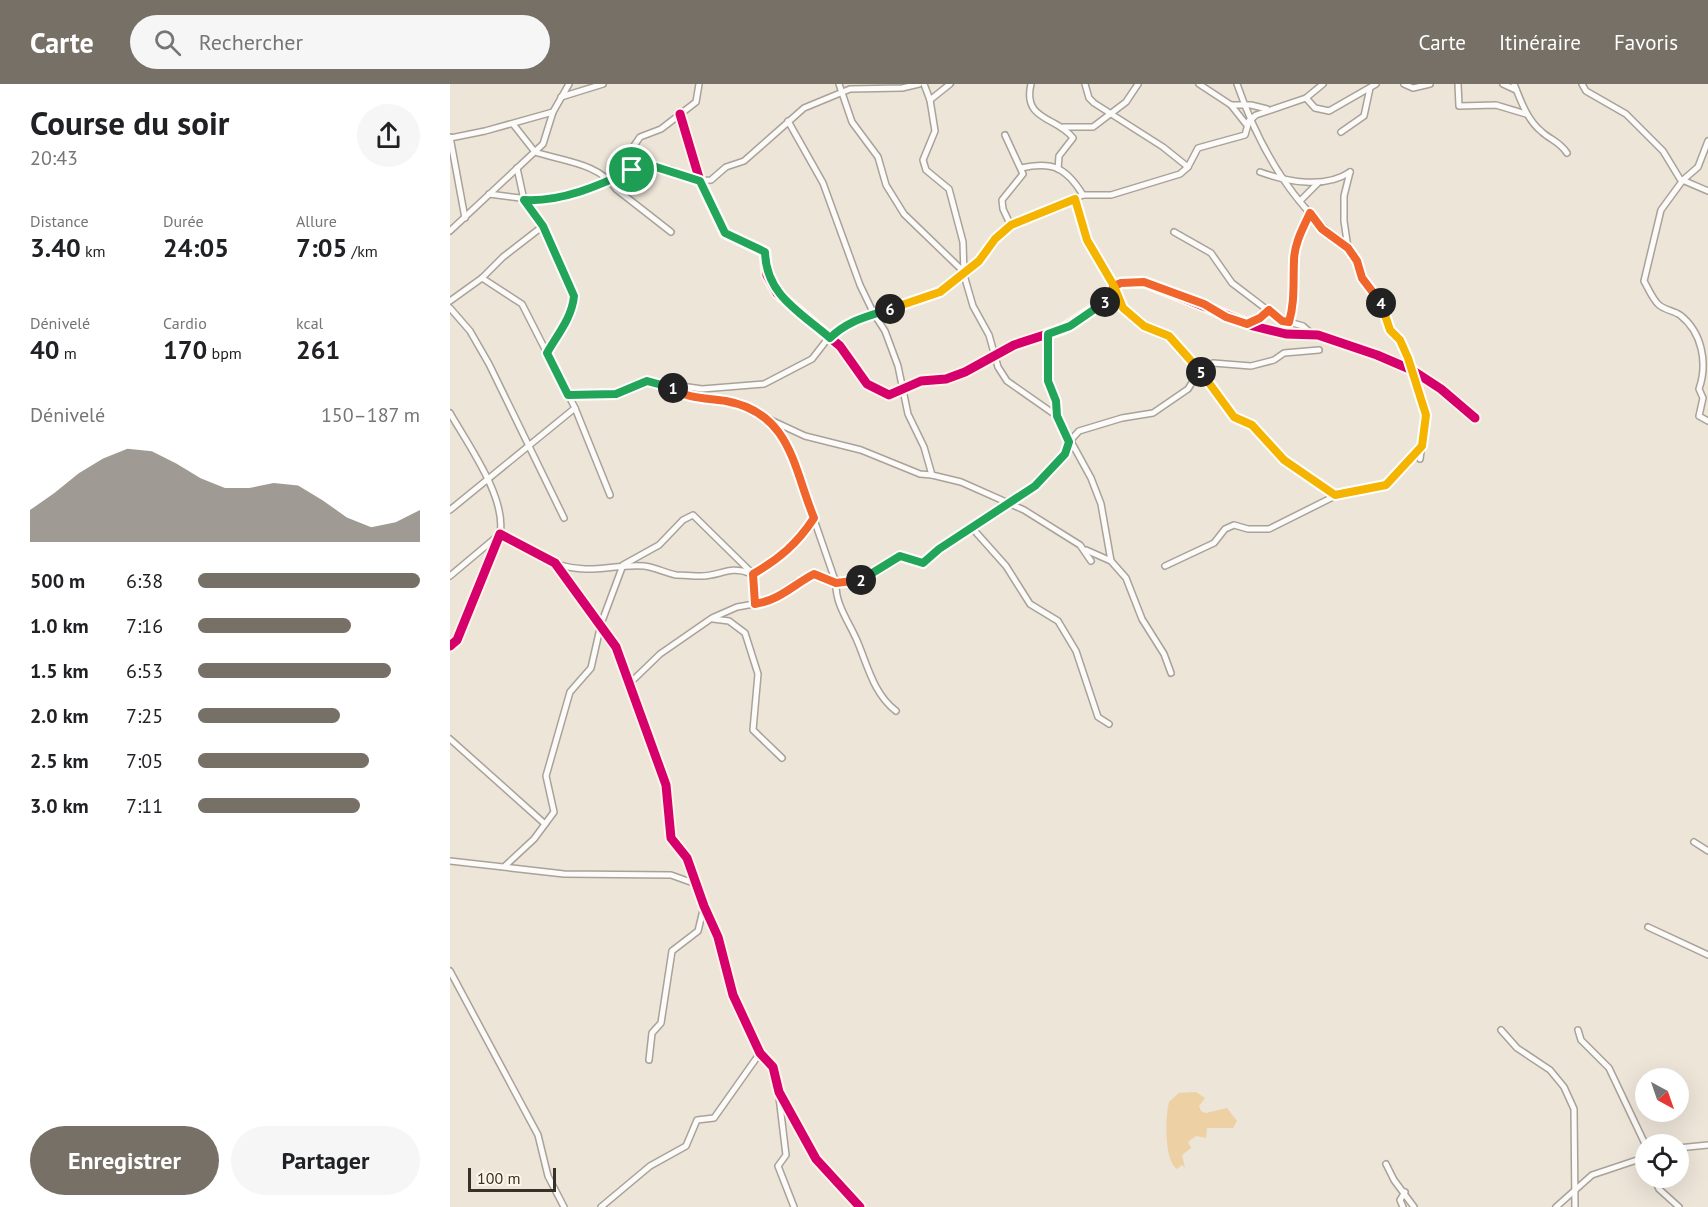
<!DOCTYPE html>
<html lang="fr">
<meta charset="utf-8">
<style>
body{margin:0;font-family:"PT Sans",sans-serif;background:#f6f6f6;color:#202124;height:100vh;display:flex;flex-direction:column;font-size:22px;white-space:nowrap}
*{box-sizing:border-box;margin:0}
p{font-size:20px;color:#757577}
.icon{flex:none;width:33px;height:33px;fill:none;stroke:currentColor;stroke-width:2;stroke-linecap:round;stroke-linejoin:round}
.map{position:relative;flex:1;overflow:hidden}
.side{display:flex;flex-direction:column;background:#fff;width:450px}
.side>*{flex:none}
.needle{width:39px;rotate:140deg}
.buttons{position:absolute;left:1185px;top:984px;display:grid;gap:12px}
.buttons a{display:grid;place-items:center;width:54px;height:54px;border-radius:50%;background:#fff;box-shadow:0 6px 24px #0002;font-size:30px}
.scale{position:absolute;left:18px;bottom:15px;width:88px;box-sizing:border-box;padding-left:6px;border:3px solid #373128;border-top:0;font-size:16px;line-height:21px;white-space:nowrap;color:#373128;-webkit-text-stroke:4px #fef5e7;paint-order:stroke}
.pin{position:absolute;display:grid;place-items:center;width:51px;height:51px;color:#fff;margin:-26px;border:3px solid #fff;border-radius:50%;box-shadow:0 2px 6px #0007}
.km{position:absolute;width:30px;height:30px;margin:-15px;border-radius:50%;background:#222;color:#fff;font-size:16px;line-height:30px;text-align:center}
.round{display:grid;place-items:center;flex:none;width:63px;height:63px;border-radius:32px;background:#f6f6f6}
.overview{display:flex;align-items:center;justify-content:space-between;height:102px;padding:0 30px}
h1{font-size:33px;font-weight:700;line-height:45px}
.metrics{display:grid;grid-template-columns:repeat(3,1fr);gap:9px;height:102px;padding:6px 30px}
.metrics div{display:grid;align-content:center}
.metrics b{font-size:26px;font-weight:700}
.metrics small{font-size:16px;font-weight:400}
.metrics p{font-size:16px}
.chart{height:168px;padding:12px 30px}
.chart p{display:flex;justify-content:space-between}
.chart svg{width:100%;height:108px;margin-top:6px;fill:#777066;opacity:.7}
.cta{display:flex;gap:12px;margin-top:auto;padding:12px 30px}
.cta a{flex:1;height:69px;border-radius:36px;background:#777066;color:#fff;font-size:24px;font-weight:700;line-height:69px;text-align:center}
.cta a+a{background:#f6f6f6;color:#202124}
ul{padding:0 30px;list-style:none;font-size:20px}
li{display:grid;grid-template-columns:96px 72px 1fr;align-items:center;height:45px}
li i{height:15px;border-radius:8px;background:#777066}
header{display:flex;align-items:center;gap:36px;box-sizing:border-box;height:84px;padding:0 30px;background:#777066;color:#fff}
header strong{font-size:28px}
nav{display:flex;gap:33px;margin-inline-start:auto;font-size:21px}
.search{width:420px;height:54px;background:#f6f6f6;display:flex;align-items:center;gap:15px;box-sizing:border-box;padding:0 21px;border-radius:33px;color:#757577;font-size:22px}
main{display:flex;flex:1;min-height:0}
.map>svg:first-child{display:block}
.green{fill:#edd1a4}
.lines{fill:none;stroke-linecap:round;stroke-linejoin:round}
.street-casing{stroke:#a8a298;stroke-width:8}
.street{stroke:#fcfbf9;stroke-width:5}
.cycleway-casing{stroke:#fef5e7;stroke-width:13}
.cycleway{stroke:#d6006c;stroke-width:9}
.split-1-casing{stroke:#fff;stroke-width:12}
.split-2-casing{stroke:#fff;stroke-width:12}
.split-3-casing{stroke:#fff;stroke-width:12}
.split-4-casing{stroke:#fff;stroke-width:12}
.split-5-casing{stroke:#fff;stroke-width:12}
.split-6-casing{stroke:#fff;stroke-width:12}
.split-7-casing{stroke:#fff;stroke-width:12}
.split-1{stroke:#22a559;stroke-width:8}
.split-2{stroke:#f0652b;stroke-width:8}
.split-3{stroke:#22a559;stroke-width:8}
.split-4{stroke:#f0652b;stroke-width:8}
.split-5{stroke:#f5b400;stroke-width:8}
.split-6{stroke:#f5b400;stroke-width:8}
.split-7{stroke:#22a559;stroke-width:8}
</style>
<header>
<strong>Carte</strong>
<div class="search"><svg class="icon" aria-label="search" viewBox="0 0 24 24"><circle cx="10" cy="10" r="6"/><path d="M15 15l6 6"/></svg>Rechercher</div>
<nav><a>Carte</a><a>Itinéraire</a><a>Favoris</a></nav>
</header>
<main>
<section class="side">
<div class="overview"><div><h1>Course du soir</h1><p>20:43</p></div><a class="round"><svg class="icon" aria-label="share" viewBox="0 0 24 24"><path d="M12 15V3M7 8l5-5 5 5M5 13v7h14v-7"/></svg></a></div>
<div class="metrics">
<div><p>Distance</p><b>3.40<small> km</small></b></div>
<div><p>Durée</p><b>24:05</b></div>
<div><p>Allure</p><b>7:05<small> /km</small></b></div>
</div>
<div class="metrics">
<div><p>Dénivelé</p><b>40<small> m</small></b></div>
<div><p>Cardio</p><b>170<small> bpm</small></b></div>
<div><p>kcal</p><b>261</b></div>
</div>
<div class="chart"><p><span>Dénivelé</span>150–187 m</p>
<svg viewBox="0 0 160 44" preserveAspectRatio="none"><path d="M0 44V31L10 24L20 16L30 10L40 6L50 7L60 12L70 18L80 22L90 22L100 20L110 21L120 27L130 34L140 38L150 36L160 31V44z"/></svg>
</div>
<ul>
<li><b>500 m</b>6:38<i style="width:100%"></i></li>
<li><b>1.0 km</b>7:16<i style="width:69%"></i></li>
<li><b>1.5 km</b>6:53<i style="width:87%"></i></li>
<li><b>2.0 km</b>7:25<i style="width:64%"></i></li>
<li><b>2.5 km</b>7:05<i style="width:77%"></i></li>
<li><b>3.0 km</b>7:11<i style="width:73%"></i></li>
</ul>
<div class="cta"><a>Enregistrer</a><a>Partager</a></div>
</section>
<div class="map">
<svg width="1258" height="1123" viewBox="0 0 1258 1123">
<rect width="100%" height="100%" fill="#ede5d8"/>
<!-- green -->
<path class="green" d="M746,1008L755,1014L749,1022L751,1027L756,1029L777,1024L787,1037L783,1044H757L756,1054L746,1052L738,1058L741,1064L732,1071L735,1084L732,1081L727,1085C714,1076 715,1033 719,1018L729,1009Z"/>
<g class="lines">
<defs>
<g id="street">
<polyline points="389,0 402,38 428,73 436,101 454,130 514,188"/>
<polyline points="474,0 480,16 485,47 473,76 476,86 499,105 513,158 514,191 523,222 539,251 548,283 557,297 607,332"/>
<path d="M581,0C572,37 608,33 623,54L609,72L608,85"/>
<polyline points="635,0 639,14 644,19 713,63 738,83"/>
<polyline points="749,0 781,21 796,40 799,37"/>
<path d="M787,0C809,64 843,123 898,164"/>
<polyline points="954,0 963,4 980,0"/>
<polyline points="1008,0 1009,22 1046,21 1076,30"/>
<polyline points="1053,0 1066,6"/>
<path d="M1064,0C1071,17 1077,36 1092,48C1101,56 1110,58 1117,69"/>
<polyline points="1132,0 1136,7 1176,30 1213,67 1230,95 1258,107"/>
<polyline points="111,13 153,0"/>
<polyline points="856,14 865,24 879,27 926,0"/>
<polyline points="480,16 500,0"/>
<polyline points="781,21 801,21 817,25"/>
<polyline points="230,30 250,97 275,149 315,168 317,191 327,209 390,262 417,300 439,311 471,297 496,295 515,288 564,261 613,245 656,217 664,202 671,199 694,198 803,242 836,250 868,251 927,271 962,286 991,305 1025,334"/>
<polyline points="338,37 373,99 410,201 424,230 435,247 448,282 458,330 474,363 482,391 511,398 574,426 630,461 641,477"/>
<path d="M63,40L85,68C112,77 149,79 166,105L221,148"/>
<polyline points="613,43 643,43 676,18 688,0"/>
<polyline points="891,48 914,32 920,4"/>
<polyline points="555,51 573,90 552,116 553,125 561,142"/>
<polyline points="0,53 15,134"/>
<polyline points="0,54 35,47 103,28"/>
<path d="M1258,57L1248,83L1233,96L1211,126L1194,197C1198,204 1203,216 1209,221C1215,226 1224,227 1230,231C1252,248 1258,279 1249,305L1253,314L1249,332L1258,337"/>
<path d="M67,84L74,116L93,142L124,212C122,234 107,251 97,269"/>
<path d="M571,84C602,77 616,83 633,111"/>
<polyline points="182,86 177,72 190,53 211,45 246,18 249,0"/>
<path d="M810,88C838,98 875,105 900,88"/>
<polyline points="900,88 894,112 894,137 898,164 907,177 912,194 932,220 940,246 950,256 958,274 976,331 970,375"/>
<polyline points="39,110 94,117 113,114 182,86 203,82 223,86 246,97 261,96 276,83 294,77 354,24 400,5 452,4 469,0"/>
<polyline points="625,115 637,156 664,202 673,224 694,242 719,252 747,282 784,333 802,341 834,376 885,412"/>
<polyline points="850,117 868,99"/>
<path d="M860,129C853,144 844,160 844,177C843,198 845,218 839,238L853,242L862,250"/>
<polyline points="0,147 93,60 103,28 119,0"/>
<polyline points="724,148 761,169 782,199 832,237 839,238"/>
<polyline points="32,194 72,220 125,324 160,411"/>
<polyline points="0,217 32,194 53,173 93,142"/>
<polyline points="0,224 20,247 39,280 114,434"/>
<polyline points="799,240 820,226"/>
<polyline points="598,250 598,297 606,317 607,332 641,394 651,420 661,477 676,494 692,535 714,570 721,589"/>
<polyline points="222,303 231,310 284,319 355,352 411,366 470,390 482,391"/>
<polyline points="118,311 166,310 197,297 252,305 314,300 362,275 376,257 398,239 490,208 529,177 545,155 561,142 633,111 661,111 730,90 738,83 748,64 795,51 799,37 806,31 856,14 873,0"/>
<path d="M0,329C17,359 57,414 50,450L0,492"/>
<path d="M324,340L340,366L386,499C385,521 400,539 408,559C418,583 424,610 446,627"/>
<polyline points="0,426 125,324"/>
<polyline points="523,445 556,482 580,520 608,537 626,567 648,633 659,640"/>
<polyline points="636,466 661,477"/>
<path d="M107,480C141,491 161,480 194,482C205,483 215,489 226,491C233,491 242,492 249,492C268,493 280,481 299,489"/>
<polyline points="715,482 764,459 775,445 784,441 798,445 819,445 885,412 936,401 971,363"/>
<path d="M303,490C329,475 347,460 364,434"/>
<polyline points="263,535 279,537 295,549 308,590 303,646 332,674"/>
<polyline points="0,562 7,556 50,450 105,479 166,563 216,701 221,754 237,774 254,822 268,853 283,911 310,969 323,983 329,1008 366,1075 410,1123"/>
<path d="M179,600L210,570L262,534L287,523L321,517L347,498L365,490C413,509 412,491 450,472L473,479L489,465L585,402L615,370L619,358L629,347L672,334L703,329L738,305L750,286L763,279L801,282L824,276L834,269L869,266"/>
<polyline points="0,655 95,740"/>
<polyline points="1244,758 1258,767"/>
<polyline points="0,777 114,790 221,791 246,800"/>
<polyline points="55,782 84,755 104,728 96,692 120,608 141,584 151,540 173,481 209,461 233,436 243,431 303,490 305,520"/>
<polyline points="1198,843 1258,871"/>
<polyline points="0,887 88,1051 98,1092 114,1123"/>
<polyline points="1051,946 1067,964 1100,986 1114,1003 1124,1025 1125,1123"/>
<polyline points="1128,946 1131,956 1159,984 1196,1062"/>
<polyline points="199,976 202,949 211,939 222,867 248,847 254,822"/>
<polyline points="329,1013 336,1071 328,1082 344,1123"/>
<polyline points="1228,1064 1258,1061"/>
<polyline points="936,1080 944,1096 964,1123"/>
<polyline points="1204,1094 1209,1105 1229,1123"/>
<polyline points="151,1123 200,1082 236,1062 247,1036 264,1034 310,969"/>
<polyline points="953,1123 950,1116 955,1108"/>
<polyline points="1106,1123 1142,1091 1196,1073"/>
</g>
</defs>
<!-- street casing -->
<use href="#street" class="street-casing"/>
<!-- street -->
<use href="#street" class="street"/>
<defs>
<g id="cycleway">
<polyline points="230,30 250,97 275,149 315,168 317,191 327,209 390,262 417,300 439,311 471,297 496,295 515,288 564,261 613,245 656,217 664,202 671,199 694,198 803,242 836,250 868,251 927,271 962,286 991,305 1025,334"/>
<polyline points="0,562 7,556 50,450 105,479 166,563 216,701 221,754 237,774 254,822 268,853 283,911 310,969 323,983 329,1008 366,1075 410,1123"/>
</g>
</defs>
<!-- cycleway casing -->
<use href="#cycleway" class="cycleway-casing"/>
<!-- cycleway -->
<use href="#cycleway" class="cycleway"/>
</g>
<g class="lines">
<defs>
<path id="split-1" d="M182,86C148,102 112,118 74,116L93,142L124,212C122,234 107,251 97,269L118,311L166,310L197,297L223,304"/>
<path id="split-2" d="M223,304C236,315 258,314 276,317C341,329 343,383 364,434C347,460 329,475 303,490L305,520C330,516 343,501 364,490L386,499L411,496"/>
<polyline id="split-3" points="411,496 450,472 473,479 489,465 585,402 615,370 619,358 607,332 606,317 598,297 598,250 620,242 655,218"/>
<path id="split-4" d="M655,218L664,202L671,199L694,198L754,220L776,233L797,240L810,234L819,226L832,237L839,238C845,218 843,198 844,177C844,160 853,144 860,129L872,145L898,164L907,177L912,194L931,219"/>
<polyline id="split-5" points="751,288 784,333 802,341 834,376 885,411 936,401 972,362 976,331 958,274 950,256 940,246 931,219"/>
<polyline id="split-6" points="440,225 490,208 529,177 545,155 561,141 625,115 637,156 664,202 673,224 694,242 719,252 751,288"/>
<path id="split-7" d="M182,86L203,82L250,97L275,149L315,168C316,211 350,228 380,254C398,236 417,233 440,225"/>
</defs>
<!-- split-1 casing -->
<use href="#split-1" class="split-1-casing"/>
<!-- split-2 casing -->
<use href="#split-2" class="split-2-casing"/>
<!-- split-3 casing -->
<use href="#split-3" class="split-3-casing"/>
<!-- split-4 casing -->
<use href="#split-4" class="split-4-casing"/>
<!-- split-5 casing -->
<use href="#split-5" class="split-5-casing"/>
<!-- split-6 casing -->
<use href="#split-6" class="split-6-casing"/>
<!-- split-7 casing -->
<use href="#split-7" class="split-7-casing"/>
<!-- split-1 -->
<use href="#split-1" class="split-1"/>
<!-- split-2 -->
<use href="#split-2" class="split-2"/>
<!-- split-3 -->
<use href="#split-3" class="split-3"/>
<!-- split-4 -->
<use href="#split-4" class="split-4"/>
<!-- split-5 -->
<use href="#split-5" class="split-5"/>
<!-- split-6 -->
<use href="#split-6" class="split-6"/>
<!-- split-7 -->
<use href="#split-7" class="split-7"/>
</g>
</svg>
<div class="buttons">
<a><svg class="needle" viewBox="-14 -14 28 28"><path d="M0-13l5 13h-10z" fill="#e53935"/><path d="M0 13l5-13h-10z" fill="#757577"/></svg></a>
<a><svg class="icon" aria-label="locate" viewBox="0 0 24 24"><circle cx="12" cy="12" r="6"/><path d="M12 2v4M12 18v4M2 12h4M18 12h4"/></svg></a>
</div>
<div class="scale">100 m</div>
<div class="pin" style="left:182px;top:86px;background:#1e9e55"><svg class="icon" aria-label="arrive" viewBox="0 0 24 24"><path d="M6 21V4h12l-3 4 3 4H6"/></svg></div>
<b class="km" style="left:223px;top:304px">1</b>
<b class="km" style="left:411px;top:496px">2</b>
<b class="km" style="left:655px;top:218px">3</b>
<b class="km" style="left:931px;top:219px">4</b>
<b class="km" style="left:751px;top:288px">5</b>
<b class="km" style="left:440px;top:225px">6</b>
</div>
</main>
